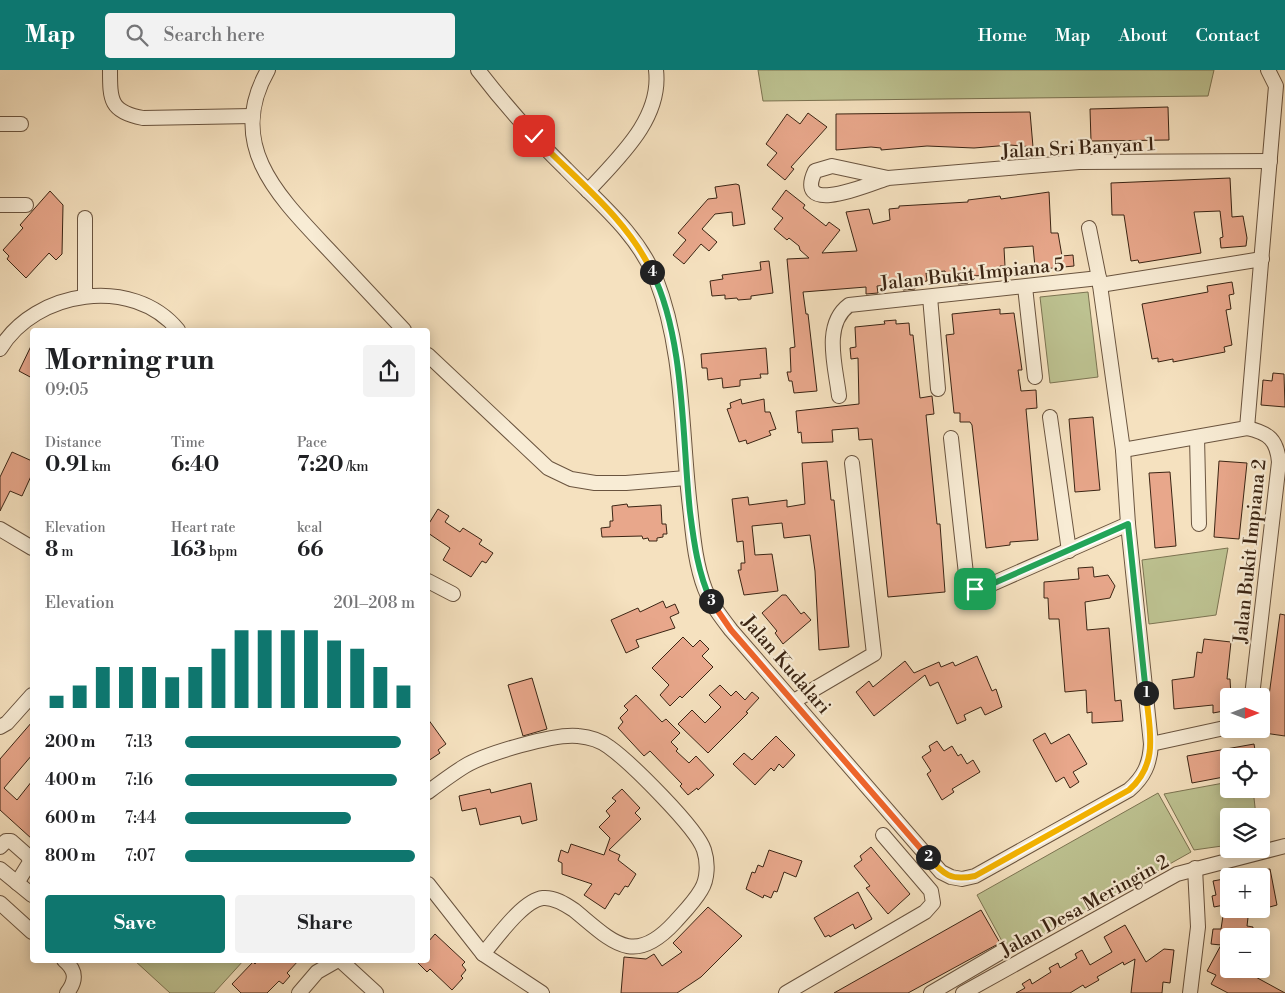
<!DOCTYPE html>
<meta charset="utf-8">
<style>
body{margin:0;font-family:"Libre Bodoni",serif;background:#f2f2f2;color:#202124;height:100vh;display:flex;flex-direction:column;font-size:19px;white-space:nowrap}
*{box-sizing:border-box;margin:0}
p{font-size:16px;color:#757577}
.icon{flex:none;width:28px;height:28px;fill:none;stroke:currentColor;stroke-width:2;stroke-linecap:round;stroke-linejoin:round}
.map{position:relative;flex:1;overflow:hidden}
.details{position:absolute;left:30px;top:258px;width:400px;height:635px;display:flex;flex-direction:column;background:#fff;border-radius:5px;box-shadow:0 2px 12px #0003}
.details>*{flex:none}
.needle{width:32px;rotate:90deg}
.controls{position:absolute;left:1220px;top:618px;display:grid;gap:10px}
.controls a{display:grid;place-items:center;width:50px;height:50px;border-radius:5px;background:#fff;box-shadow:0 2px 12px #0003;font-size:25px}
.pin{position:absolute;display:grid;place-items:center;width:42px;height:42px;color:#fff;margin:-21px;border-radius:10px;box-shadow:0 2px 8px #0006}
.km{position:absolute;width:25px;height:25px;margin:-12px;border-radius:50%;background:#222;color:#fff;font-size:14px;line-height:25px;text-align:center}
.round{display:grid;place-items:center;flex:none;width:52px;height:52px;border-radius:5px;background:#f2f2f2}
.summary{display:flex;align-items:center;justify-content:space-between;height:85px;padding:0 15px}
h1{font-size:28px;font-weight:700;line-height:38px}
.figures{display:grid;grid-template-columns:repeat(3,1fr);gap:8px;height:85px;padding:5px 15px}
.figures div{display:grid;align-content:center}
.figures b{font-size:21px;font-weight:700}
.figures small{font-size:14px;font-weight:400}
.figures p{font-size:14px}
.chart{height:140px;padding:10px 15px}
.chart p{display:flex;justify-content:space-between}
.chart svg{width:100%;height:90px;margin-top:5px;stroke:#0f766e;stroke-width:6}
.action{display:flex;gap:10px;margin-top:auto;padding:10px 15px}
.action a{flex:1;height:58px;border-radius:5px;background:#0f766e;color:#fff;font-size:20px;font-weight:700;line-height:58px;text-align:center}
.action a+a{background:#f2f2f2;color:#202124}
ul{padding:0 15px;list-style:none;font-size:16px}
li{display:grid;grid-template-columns:80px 60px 1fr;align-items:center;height:38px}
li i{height:12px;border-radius:6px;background:#0f766e}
header{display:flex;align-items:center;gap:30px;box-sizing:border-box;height:70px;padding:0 25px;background:#0f766e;color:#fff}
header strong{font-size:24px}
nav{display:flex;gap:28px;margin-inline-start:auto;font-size:18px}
.search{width:350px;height:45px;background:#f2f2f2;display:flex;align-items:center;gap:12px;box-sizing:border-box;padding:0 18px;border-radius:5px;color:#757577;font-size:19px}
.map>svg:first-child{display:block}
.green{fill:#bdc291;stroke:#7c7452}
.building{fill:#e8a78b;stroke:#3b2514}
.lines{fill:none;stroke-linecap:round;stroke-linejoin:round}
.minor-casing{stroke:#6a543f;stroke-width:16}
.minor{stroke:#f8ecd5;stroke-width:14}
.split-1-casing{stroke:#fff;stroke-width:10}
.split-2-casing{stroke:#fff;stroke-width:10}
.split-3-casing{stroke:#fff;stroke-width:10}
.split-4-casing{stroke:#fff;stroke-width:10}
.split-5-casing{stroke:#fff;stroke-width:10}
.split-1{stroke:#22a559;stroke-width:6}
.split-2{stroke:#f5b400;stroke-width:6}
.split-3{stroke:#f0652b;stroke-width:6}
.split-4{stroke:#22a559;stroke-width:6}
.split-5{stroke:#f5b400;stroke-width:6}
.labels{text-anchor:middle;stroke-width:4.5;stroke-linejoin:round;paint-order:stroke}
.street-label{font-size:19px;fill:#3b2514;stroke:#f8ecd5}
</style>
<header>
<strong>Map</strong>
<div class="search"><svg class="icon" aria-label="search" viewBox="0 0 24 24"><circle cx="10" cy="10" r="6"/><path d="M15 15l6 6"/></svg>Search here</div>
<nav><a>Home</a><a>Map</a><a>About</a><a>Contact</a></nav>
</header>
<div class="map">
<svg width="1285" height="923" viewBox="0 0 1285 923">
<rect width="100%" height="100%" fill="#f5e1bf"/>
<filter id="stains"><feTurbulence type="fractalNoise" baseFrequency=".004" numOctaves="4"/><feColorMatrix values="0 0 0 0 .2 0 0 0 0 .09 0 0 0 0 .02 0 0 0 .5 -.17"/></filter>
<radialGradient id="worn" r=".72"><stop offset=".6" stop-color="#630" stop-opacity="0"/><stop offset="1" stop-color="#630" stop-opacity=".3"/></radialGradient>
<!-- green -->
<g class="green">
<polygon points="758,0 1214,0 1208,26 763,31"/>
<polygon points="1088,222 1098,307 1050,313 1040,227"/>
<polygon points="1228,478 1216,545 1149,554 1142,490"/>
<polygon points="1229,712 1229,719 1253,719 1256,746 1229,746 1229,775 1194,780 1164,724"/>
<polygon points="1158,723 1191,782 1009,884 977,825"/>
<polygon points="134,890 244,890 214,923 170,923"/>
</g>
<!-- building -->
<g class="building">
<polygon points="1168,37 1169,70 1091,71 1090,39"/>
<polygon points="1030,42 1033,77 1010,75 974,78 927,76 881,80 881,78 871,77 836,80 836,44"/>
<polygon points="808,43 827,57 791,97 794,99 785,110 767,95 777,83 766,74 787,44 800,54"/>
<polygon points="1230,108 1232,147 1243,146 1247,168 1246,176 1221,178 1220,168 1223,167 1220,141 1194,142 1201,183 1139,193 1138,190 1131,191 1124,145 1112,145 1111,113"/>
<polygon points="736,114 739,115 745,154 733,156 732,142 715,144 702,159 717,172 709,181 701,174 684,194 673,185 686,170 678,163 708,129 717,128 715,117"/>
<polygon points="786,120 805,135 803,138 826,156 829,152 840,160 822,183 857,181 846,142 869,139 873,154 890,150 889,139 899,138 899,136 968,132 968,130 1000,126 1001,129 1049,122 1051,163 1058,163 1062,186 1073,185 1074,196 1043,199 1043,196 1035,197 1033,176 1004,178 1005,196 1000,196 1001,205 968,206 968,213 958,214 958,209 946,210 945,201 926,203 927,211 914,213 915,219 903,220 902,214 877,216 878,223 866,224 866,217 803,222 806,244 808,244 817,321 794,323 792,311 789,311 787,302 791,302 790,278 795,277 787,189 809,188 800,180 799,176 789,168 787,170 774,159 783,148 772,139"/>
<polygon points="50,121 63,135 62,184 56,190 49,183 26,208 7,189 9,186 3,180 23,158 20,155"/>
<polygon points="769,191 773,223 751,226 751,229 738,230 737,228 725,229 725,225 712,226 710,211 723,209 722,205 761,200 760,192"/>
<polygon points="1232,212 1234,224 1229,225 1231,239 1226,240 1232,275 1224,277 1225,282 1173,292 1173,289 1158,292 1158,288 1152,289 1142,234 1208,222 1207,216"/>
<polygon points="1000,239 1000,244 1014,243 1022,300 1018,300 1021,321 1036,320 1037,338 1026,339 1038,470 1010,472 1010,475 986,478 972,355 970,352 960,352 960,343 954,343 946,265 954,264 952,244"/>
<polygon points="896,250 896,254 909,253 910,265 913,265 920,328 932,326 934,344 926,345 937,454 940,454 945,522 888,527 872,369 859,370 858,358 832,360 833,372 802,373 801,362 798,363 796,341 859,334 858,288 851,289 850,278 856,277 855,257 885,254 884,251"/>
<polygon points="32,274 32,308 19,301"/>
<polygon points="766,278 768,304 760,304 761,308 740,310 740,316 723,318 722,308 708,310 707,298 702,298 701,284"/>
<polygon points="1273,303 1284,304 1285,337 1261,335 1263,310 1272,311"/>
<polygon points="741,329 742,334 764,329 765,342 770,342 776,359 769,361 771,365 747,374 746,370 739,372 727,339 731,338 730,333"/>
<polygon points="1093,347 1100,420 1075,422 1069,349"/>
<polygon points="12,382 32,391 32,404 22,426 10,421 0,441 0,407"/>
<polygon points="827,391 831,430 834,430 849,577 819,580 815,501 810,465 784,468 782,453 752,456 755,485 772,484 778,521 744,525 738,500 741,500 741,493 745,493 743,471 737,472 732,429 748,427 749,435 787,430 787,437 805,434 802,393"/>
<polygon points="1219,391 1247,393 1239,469 1214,467"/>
<polygon points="1170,402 1176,476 1155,478 1149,403"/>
<polygon points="627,434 628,437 661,435 662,454 666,454 667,464 663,464 663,467 657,468 657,471 649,471 648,468 643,469 642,466 602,467 601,458 610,457 610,451 613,451 612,436"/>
<polygon points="438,439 449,446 445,452 460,462 463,458 482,470 479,474 493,483 486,493 482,491 471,507 443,490 450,478 428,463 428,455"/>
<polygon points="1093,497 1094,507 1108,505 1115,516 1110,528 1085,532 1087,560 1109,558 1115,631 1121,630 1123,651 1092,653 1092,642 1087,643 1086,620 1065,622 1059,549 1049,549 1048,528 1044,528 1044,512 1079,509 1078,498"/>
<polygon points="782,525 786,525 801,544 804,542 811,550 783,574 775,563 777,561 762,543"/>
<polygon points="663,531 666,538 675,534 679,543 670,547 675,558 636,570 639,577 626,583 611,550 638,538 640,542"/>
<polygon points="1280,544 1285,545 1285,666 1264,663"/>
<polygon points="683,567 693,577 700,570 709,579 702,586 713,597 682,628 680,626 670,636 660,625 669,615 652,598"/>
<polygon points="1204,569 1231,572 1227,609 1230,609 1231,626 1229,626 1229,640 1213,643 1213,635 1174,639 1172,610 1194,607 1197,582 1202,583"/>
<polygon points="977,586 992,621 996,619 1002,637 985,645 981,637 964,645 966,650 957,654 938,612 930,616 925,605 874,646 856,622 869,611 873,617 905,591 914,603 939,592 941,597 953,592 955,596"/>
<polygon points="532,608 547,659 523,666 508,615"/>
<polygon points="720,615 731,626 736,621 745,630 752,622 759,628 746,642 748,643 708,683 678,654 692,640 705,653 721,637 709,625"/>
<polygon points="636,625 662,652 666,649 680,663 671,672 678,679 676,681 689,693 696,686 714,705 698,720 697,718 688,725 680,716 682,714 650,681 644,686 618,658 623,652 620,648 628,640 624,636"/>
<polygon points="428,649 446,674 438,680 440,683 428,691"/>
<polygon points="32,652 32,685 4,718 17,730 32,711 32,769 0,740 0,689"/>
<polygon points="1045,663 1051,674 1069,664 1087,694 1073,702 1079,712 1070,718 1064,707 1056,712 1033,670"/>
<polygon points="776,666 795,685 783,698 779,694 774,701 771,698 755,715 733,694 744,683 752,690"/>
<polygon points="937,671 944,681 952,676 958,686 961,684 967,694 973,690 980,702 952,719 954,722 942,730 927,704 931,701 922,687 931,681 929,676"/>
<polygon points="1254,674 1256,686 1229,686 1229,706 1192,713 1187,686"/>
<polygon points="531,713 537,750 522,754 520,746 480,755 476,738 462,741 459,726 490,719 491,723"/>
<polygon points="622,719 640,738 635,743 641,749 609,780 620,785 618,790 636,804 628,817 625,816 619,825 615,823 605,839 584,825 592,814 562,804 562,793 558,791 561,780 568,783 571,774 604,785 610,768 599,757 610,746 606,741 616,731 612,728"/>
<polygon points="871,777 910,824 888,844 866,818 870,816 854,796 862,790 860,786"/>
<polygon points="769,780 802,791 796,807 784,802 777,822 774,821 771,828 764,825 763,828 746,819 752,802 755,803 758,795 763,797"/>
<polygon points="1270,799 1277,835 1266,838 1265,834 1261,835 1261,800"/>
<polygon points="1229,808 1229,834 1214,837 1212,826 1216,825 1213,811"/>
<polygon points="858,822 872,849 855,859 853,854 830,867 829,865 825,867 814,848"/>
<polygon points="708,837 742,866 701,907 677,923 621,923 624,887 646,889 654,884 662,896 682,882 673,873"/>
<polygon points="1224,839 1249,839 1247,856 1253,857 1252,866 1229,866 1229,899 1241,899 1285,923 1228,923 1211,914 1216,905 1207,901 1221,875 1211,874 1213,859 1221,859"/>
<polygon points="981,840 1000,873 985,881 908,923 834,923"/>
<polygon points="1125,855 1146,892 1164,879 1174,880 1170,913 1163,912 1162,923 1131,923 1135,889 1124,895 1123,892 1097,907 1099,910 1085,918 1083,915 1070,923 1016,923 1025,918 1022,914 1030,909 1032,914 1051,902 1049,898 1058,893 1060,898 1077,888 1075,884 1082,880 1090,895 1112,882 1104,867"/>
<polygon points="435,864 465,892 462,895 466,900 461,906 463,908 452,920 430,899 427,902 415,890 428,890 428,872"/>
<polygon points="259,890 299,890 287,903 290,906 283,914 279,911 267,923 241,923 232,914 253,892 255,894"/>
</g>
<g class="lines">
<defs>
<g id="minor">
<path d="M110,0C110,30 110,42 143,48L252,46"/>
<path d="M268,0C225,75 279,127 328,179C353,206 379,233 404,260"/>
<path d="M478,0C505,35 534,68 566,99C600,134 637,163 656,209C684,280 681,362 690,437C693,464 695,493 705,519C711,534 721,547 731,560L941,802L951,807L962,809L975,806L1129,720C1144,707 1150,694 1151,674L1128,454L1123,380L1099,208L1089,158"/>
<polyline points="0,54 21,54"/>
<path d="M888,108C872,113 793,148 815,101L832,96L888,108L1079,92L1270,91"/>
<path d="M588,121C618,88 662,49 656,0"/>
<polyline points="0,135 26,135"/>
<polyline points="1100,215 1262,189"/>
<polyline points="1025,217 1035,307"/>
<polyline points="85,225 85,148"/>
<polyline points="930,227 938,319"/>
<path d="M0,279C35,220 133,205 178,260"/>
<polyline points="428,285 548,398 571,409 595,413 626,413 686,408"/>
<path d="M839,326C836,298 822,255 849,235L1099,208"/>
<polyline points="1050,347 1069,481"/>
<path d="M1247,358C1269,363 1277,370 1279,392L1252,626"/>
<polyline points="1197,367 1199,454"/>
<polyline points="951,368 967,513 975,519 985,517 1128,454"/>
<polyline points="1123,380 1247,358 1276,16 1268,0"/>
<polyline points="0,459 32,478"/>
<polyline points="428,511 453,524"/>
<polyline points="794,631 874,584 852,393"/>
<polyline points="0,657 7,653 32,625"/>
<polyline points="1151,674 1229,657"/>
<path d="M428,722C440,713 452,704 465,696C485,684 555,663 578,666C589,667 600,670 609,677C630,692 697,758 704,780C708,792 708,809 701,820C694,832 684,842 675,852C633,898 612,871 574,840C565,834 554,827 543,828C523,830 496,869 483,884"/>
<polyline points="0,777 6,771 11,771 28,786 30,792 17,813"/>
<polyline points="0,799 32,825"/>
<polyline points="428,814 483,884 542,923"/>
<polyline points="0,833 32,862"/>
<path d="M64,890C76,900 77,910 67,923"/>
<polyline points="340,890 376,923"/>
<polyline points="299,923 317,902 338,890"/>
<polyline points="786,923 925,842 933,833 931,821 883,765"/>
<polyline points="931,923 1001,882"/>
<polyline points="963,923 1177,804 1285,776"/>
<polyline points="1190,923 1198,857 1195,798"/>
</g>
</defs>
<!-- minor casing -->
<use href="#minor" class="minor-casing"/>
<!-- minor -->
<use href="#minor" class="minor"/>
</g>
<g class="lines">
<defs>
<polyline id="split-1" points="975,519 985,517 1128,454 1146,623"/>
<path id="split-2" d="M928,787C944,805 951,811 975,806L1129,720C1160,693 1149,659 1146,623"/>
<polyline id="split-3" points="711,531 731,560 928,787"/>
<path id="split-4" d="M652,202C685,268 682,369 690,442C694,473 698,503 711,531"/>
<path id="split-5" d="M534,66C575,109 626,147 652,202"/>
</defs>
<!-- split-1 casing -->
<use href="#split-1" class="split-1-casing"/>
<!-- split-2 casing -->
<use href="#split-2" class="split-2-casing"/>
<!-- split-3 casing -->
<use href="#split-3" class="split-3-casing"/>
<!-- split-4 casing -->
<use href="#split-4" class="split-4-casing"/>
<!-- split-5 casing -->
<use href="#split-5" class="split-5-casing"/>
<!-- split-1 -->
<use href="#split-1" class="split-1"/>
<!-- split-2 -->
<use href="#split-2" class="split-2"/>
<!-- split-3 -->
<use href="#split-3" class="split-3"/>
<!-- split-4 -->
<use href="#split-4" class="split-4"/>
<!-- split-5 -->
<use href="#split-5" class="split-5"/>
</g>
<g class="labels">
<!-- street labels -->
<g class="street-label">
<text transform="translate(1078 77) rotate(-3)" y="7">Jalan Sri Banyan 1</text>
<text transform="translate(972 203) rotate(-6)" y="7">Jalan Bukit Impiana 5</text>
<text transform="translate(1249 481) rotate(-84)" y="7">Jalan Bukit Impiana 2</text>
<text transform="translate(787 594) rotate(49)" y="7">Jalan Kudalari</text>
<text transform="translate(1084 835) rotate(-29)" y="7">Jalan Desa Meringin 2</text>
</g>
</g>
<rect width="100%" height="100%" filter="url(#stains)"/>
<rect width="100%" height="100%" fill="url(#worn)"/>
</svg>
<div class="controls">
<a><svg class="needle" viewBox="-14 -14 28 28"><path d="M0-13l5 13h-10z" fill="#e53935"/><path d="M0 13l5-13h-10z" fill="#757577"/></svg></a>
<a><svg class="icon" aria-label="locate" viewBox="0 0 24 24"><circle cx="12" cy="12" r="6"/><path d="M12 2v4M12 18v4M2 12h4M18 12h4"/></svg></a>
<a><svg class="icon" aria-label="layers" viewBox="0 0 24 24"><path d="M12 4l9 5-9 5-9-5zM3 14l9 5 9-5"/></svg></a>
<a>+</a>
<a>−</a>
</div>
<div class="pin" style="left:975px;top:519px;background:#1e9e55"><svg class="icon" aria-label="arrive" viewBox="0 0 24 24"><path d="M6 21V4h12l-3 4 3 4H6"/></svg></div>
<div class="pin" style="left:534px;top:66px;background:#d93025"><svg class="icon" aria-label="check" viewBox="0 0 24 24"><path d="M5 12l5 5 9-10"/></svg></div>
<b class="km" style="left:1146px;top:623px">1</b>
<b class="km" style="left:928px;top:787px">2</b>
<b class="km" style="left:711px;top:531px">3</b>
<b class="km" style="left:652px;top:202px">4</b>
<section class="details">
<div class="summary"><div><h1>Morning run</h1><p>09:05</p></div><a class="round"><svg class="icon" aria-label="share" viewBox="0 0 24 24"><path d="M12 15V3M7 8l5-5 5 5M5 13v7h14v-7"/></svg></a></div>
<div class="figures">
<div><p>Distance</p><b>0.91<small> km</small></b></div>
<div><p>Time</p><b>6:40</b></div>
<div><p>Pace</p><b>7:20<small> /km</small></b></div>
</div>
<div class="figures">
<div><p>Elevation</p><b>8<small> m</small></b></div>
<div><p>Heart rate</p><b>163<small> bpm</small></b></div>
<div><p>kcal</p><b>66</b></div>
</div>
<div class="chart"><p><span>Elevation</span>201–208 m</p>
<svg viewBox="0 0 160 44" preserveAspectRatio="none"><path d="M5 44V38M15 44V33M25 44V24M35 44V24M45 44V24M55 44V29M65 44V24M75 44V15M85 44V6M95 44V6M105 44V6M115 44V6M125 44V11M135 44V15M145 44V24M155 44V33"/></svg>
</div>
<ul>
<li><b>200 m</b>7:13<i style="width:94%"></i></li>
<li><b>400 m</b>7:16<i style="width:92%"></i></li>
<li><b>600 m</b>7:44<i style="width:72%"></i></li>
<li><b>800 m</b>7:07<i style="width:100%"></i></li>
</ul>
<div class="action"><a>Save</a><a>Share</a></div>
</section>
</div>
